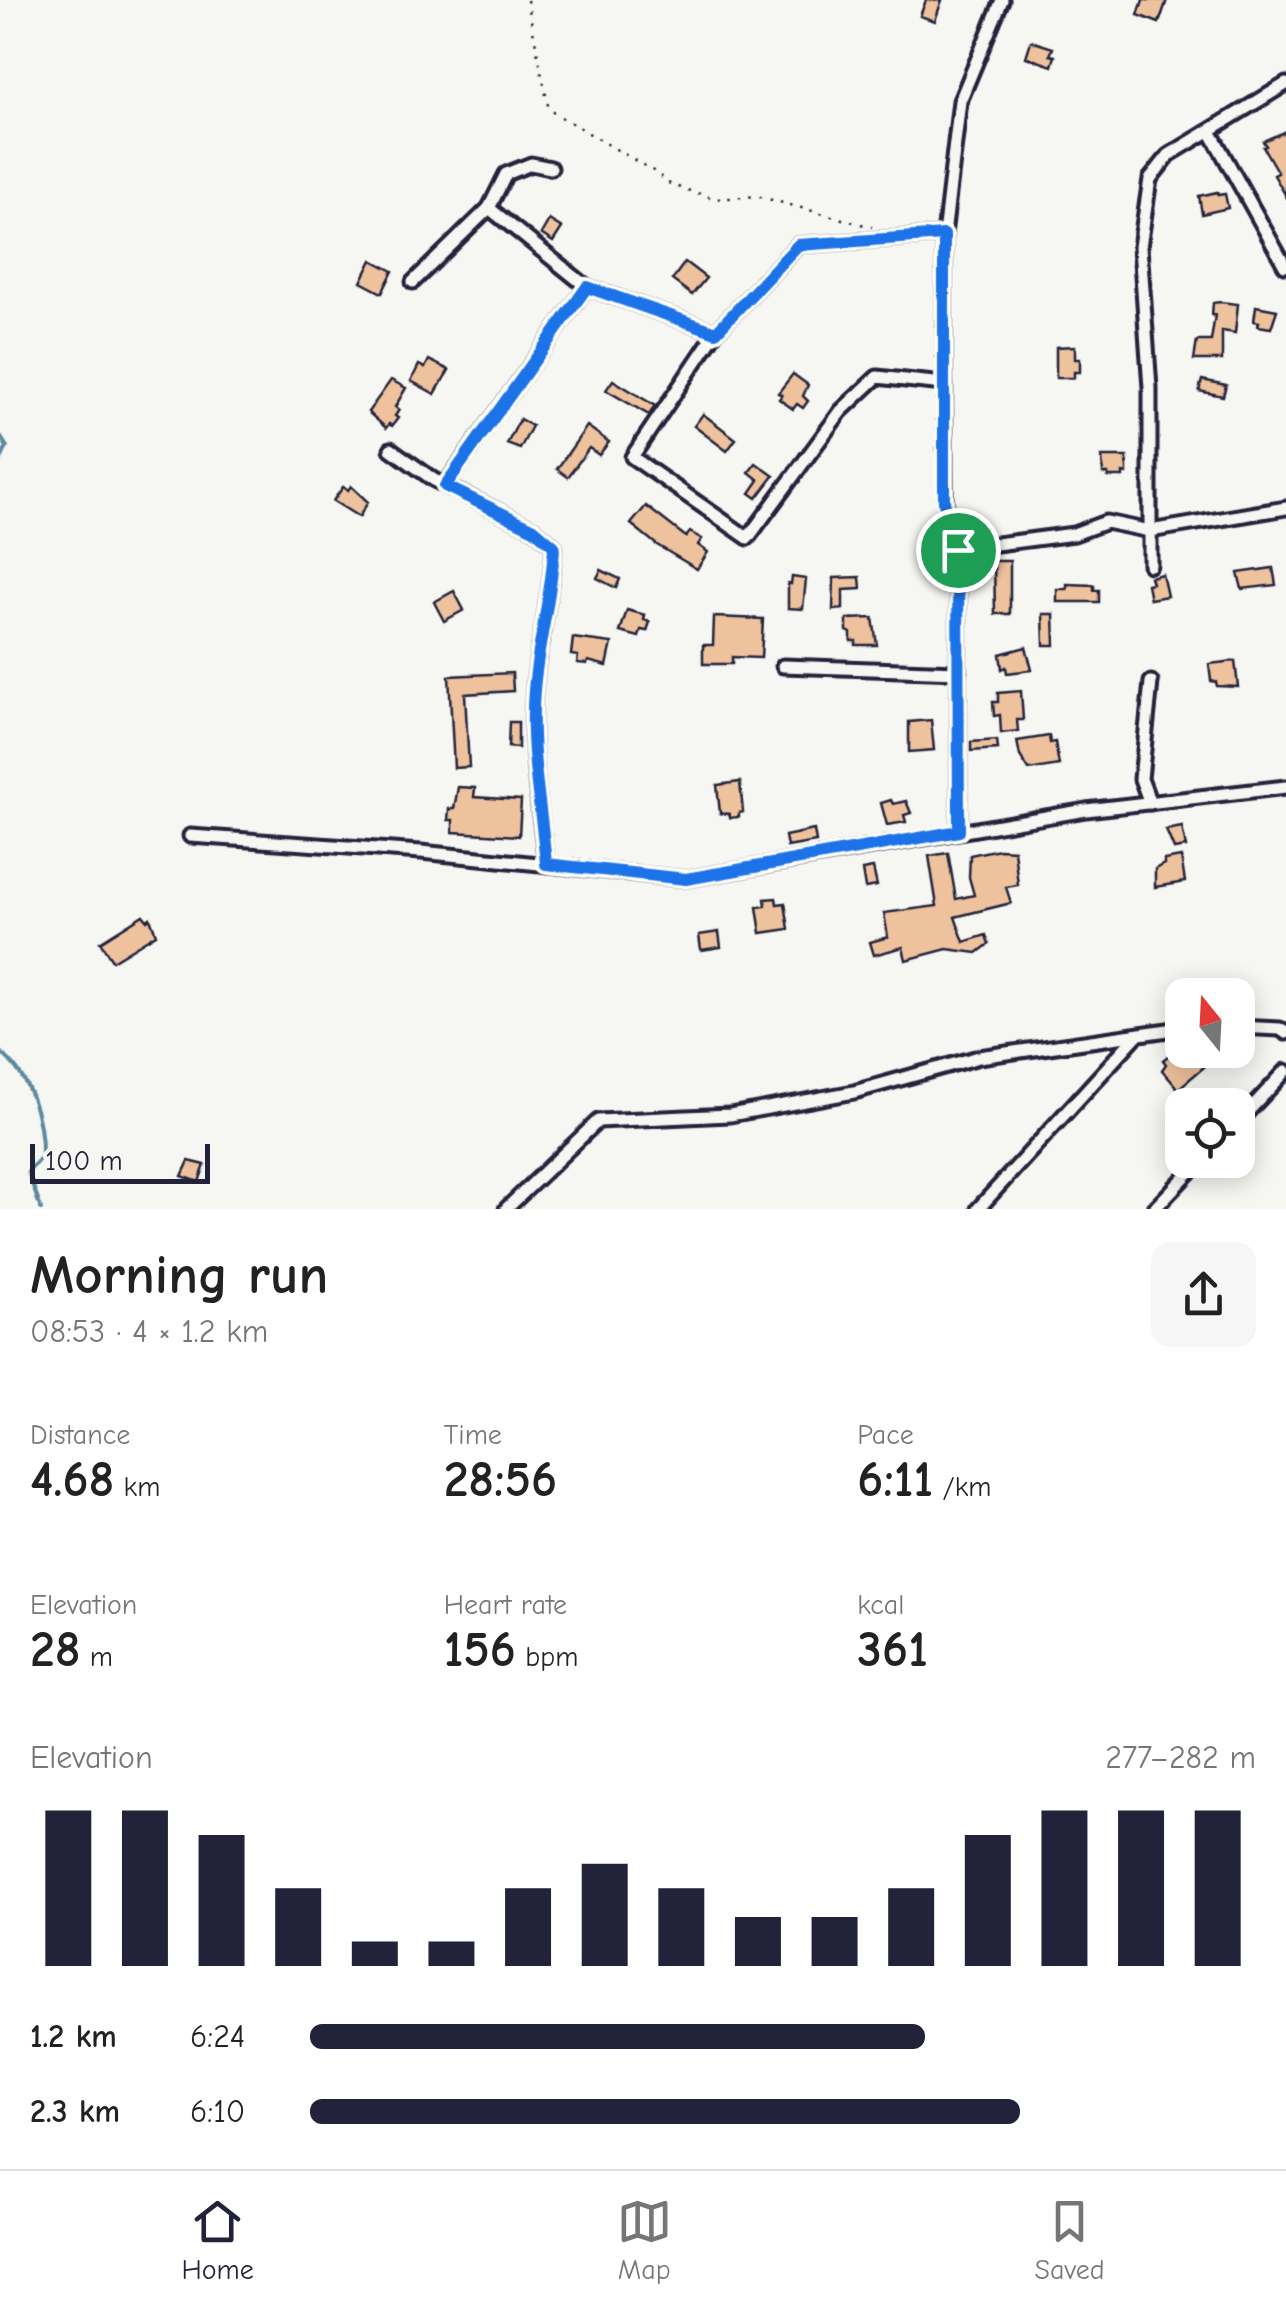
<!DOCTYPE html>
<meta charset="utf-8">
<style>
body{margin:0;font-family:"Comic Neue",sans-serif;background:#f6f6f6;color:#222;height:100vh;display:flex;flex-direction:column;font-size:38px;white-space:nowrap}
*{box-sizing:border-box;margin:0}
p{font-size:32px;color:#767676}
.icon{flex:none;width:55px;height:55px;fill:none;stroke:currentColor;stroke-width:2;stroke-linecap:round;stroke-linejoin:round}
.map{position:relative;height:1209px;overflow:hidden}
.sheet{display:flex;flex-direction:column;background:#fff;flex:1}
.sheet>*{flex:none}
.needle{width:65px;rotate:342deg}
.fabs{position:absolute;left:1165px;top:978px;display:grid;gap:20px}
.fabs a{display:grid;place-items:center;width:90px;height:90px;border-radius:20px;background:#fff;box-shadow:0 5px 25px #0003;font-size:50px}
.scale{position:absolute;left:30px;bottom:25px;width:180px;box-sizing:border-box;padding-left:10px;border:5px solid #22223b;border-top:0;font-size:28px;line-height:35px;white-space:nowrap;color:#22223b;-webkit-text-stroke:8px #f6f6f2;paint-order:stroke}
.pin{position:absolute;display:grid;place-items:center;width:85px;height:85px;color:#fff;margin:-42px;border:5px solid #fff;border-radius:50%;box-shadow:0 2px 10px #0007}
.round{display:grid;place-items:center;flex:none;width:105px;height:105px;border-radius:20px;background:#f6f6f6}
.summary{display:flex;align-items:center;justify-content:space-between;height:170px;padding:0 30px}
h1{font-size:55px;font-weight:700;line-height:75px}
.stats{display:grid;grid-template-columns:repeat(3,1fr);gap:15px;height:170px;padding:10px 30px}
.stats div{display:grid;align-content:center}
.stats b{font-size:50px;font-weight:700}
.stats small{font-size:28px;font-weight:400}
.stats p{font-size:28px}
.chart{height:280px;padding:20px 30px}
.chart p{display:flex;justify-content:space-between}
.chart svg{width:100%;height:180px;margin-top:10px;stroke:#22223b;stroke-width:6}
ul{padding:0 30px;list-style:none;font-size:32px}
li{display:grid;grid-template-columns:160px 120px 1fr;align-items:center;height:75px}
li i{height:25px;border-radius:12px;background:#22223b}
.dock{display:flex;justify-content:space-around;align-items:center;height:140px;border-top:2px solid #e0e0e0;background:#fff;font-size:28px;color:#767676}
.dock a{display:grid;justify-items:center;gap:5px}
.dock .on{color:#22223b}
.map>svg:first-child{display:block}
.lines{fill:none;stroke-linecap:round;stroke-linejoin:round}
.stream{stroke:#5c899f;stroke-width:4}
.building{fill:#efc29e;stroke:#22223b;stroke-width:2.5}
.minor-casing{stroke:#22223b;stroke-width:19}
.path{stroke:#22223b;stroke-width:2.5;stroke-dasharray:2.5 8;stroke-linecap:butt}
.minor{stroke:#f6f6f2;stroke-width:11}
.route-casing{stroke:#fff;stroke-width:20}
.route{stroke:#1a73e8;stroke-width:12}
</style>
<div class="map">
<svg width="1286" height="1209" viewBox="0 0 1286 1209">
<rect width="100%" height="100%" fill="#f6f6f2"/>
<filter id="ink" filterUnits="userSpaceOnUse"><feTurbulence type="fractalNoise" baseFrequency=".01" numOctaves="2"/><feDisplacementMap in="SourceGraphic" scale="20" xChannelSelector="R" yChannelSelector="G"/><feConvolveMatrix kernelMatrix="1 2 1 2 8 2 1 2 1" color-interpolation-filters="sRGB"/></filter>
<g filter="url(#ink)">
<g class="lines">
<!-- stream -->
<g class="stream">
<polyline points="0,436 7,447 0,461"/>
<path d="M0,1052C30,1075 43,1120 42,1156L28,1172L41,1209"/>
</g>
</g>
<!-- building -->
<g class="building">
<polygon points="926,0 942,0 935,21 920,16"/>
<polygon points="1143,0 1167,0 1159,23 1138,15"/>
<polygon points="1031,41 1053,48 1050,55 1055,56 1052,66 1026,57"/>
<polygon points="1286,131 1286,196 1274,175 1278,173 1263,147 1266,146 1263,141"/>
<polygon points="1217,192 1218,195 1225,194 1228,208 1202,214 1199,196"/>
<polygon points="549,220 562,228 553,242 541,234"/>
<polygon points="372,260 393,271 382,293 361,282"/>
<polygon points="685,262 706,278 692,295 672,280"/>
<polygon points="1220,302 1238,304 1235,333 1222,331 1222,360 1194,360 1197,341 1211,341 1215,315 1212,315 1213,303"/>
<polygon points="1256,306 1277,310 1271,328 1258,326 1259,322 1254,321"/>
<polygon points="1075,346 1075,359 1080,359 1080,372 1074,372 1074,378 1056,378 1056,347"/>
<polygon points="429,360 449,370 435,394 411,381 419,365 425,368"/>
<polygon points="793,374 808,385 803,396 808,401 803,408 797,404 793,409 779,399 782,395 778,393"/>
<polygon points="391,380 406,388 395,407 399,410 395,416 398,418 392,426 389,424 386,428 368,412"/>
<polygon points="613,380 655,406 649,415 606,390"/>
<polygon points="1202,380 1226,385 1223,396 1199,391"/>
<polygon points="703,414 736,439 727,451 694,426"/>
<polygon points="520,419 532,426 520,449 507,444"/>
<polygon points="587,426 609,442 599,455 589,448 568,477 557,469"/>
<polygon points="1102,457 1127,457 1127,474 1123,473 1123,477 1108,477 1108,474 1103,474"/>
<polygon points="756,463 774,476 757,498 750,493 759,480 749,472"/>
<polygon points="351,486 368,502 359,517 333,501 343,487 348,490"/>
<polygon points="646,506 686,537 690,532 702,539 698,545 708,552 697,569 657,545 631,524"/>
<polygon points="994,561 1010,561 1010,614 995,614"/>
<polygon points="1273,568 1276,585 1242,589 1238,573"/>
<polygon points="601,570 620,579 616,588 597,578"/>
<polygon points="1162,574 1167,596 1150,599 1147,584 1152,583 1150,577"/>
<polygon points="792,577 806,579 803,609 788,608 788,583 791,584"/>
<polygon points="860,577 861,589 843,590 843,609 833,610 834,578"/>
<polygon points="1067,584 1094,585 1094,590 1099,590 1099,602 1057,602 1057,589 1067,589"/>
<polygon points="454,591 464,610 444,621 434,602"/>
<polygon points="627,610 645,615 644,620 650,622 647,631 641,630 639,637 620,632"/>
<polygon points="1043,614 1054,614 1055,645 1044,645"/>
<polygon points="714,617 763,619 761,658 732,657 732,664 703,664 703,645 713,645"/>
<polygon points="873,618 877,645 856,645 856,641 851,641 851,633 847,631 847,619"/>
<polygon points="573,638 612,643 607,666 588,661 587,664 577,663 578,656 571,655"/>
<polygon points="1026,647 1032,670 1007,673 1006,667 1002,669 1000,654"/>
<polygon points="1235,661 1238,687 1217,686 1216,682 1211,681 1209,664"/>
<polygon points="512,673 513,691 465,694 469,767 454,768 449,676"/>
<polygon points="1021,691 1023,720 1017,720 1018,731 1001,733 1000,715 994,716 993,702 998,702 998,693"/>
<polygon points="931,720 934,750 909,752 909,722"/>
<polygon points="509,722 518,722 518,748 508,747"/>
<polygon points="1049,736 1050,743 1055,742 1059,765 1029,770 1020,756 1017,741"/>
<polygon points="997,740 998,749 971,751 971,742"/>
<polygon points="740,782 743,812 739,813 739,817 730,818 729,814 720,813 717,785"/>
<polygon points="458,787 475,788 474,797 521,800 519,836 453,832 453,820 448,820 449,809 454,809"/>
<polygon points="891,800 893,804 906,801 911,813 904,815 906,822 887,825 881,803"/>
<polygon points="1182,827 1186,847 1174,849 1166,830"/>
<polygon points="814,830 816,842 787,847 785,836"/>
<polygon points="999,849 1014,850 1018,885 1006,887 1011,903 955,917 964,942 986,935 989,944 977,953 947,949 906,960 903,947 874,955 870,942 888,937 884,913 937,906 929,856 948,853 956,899 974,895 969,877 970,855"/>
<polygon points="1181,857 1185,882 1155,887 1155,869 1164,864 1164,860"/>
<polygon points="873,868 877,886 865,888 862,870"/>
<polygon points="776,898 777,904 785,903 789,929 761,933 757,907 766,906 765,899"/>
<polygon points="143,915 147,920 150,918 156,934 112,961 100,942"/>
<polygon points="719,932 721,947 701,950 699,935"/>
<polygon points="1179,1047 1189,1059 1194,1055 1204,1067 1178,1089 1162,1070 1166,1064 1163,1060"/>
<polygon points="189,1161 205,1165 199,1182 182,1176"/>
</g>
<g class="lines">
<defs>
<g id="minor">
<polyline points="1210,131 1285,266"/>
<polyline points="489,208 587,287 716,332"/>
<polyline points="944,235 798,245 716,332 632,457 748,538 841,411 877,377 944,384"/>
<polyline points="413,282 489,208 506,174 531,164 551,168"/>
<path d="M391,449L434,480L534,529L554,546C552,601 534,654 533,709C531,760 541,814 546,865"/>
<polyline points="445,485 587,287"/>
<polyline points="958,549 1074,534 1106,522 1150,531 1286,508"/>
<polyline points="1150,565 1150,388 1140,247 1150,179 1169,155 1286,84"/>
<polyline points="783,666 959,672"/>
<polyline points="1150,803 1141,779 1151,682"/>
<polyline points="959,831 958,549 945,502 944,235 960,101 1002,0"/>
<polyline points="190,836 421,852 686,879 1086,810 1286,787"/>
<polyline points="1238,1027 1280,1029 1286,1033"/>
<polyline points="1238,1122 1286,1071"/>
<polyline points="506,1209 598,1121 730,1115 854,1092 979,1057 1182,1028"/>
<polyline points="978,1209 1137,1035"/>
<polyline points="1154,1209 1201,1160"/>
</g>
</defs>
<!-- minor casing -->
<use href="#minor" class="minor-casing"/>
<!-- path -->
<polyline class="path" points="527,0 549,110 655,172 671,185 716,199 757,196 872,227"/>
<!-- minor -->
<use href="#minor" class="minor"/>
</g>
</g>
<g class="lines" filter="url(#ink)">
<defs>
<path id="route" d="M944,235V502L958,550L959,831L686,879L546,864C542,814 531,760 533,709C534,654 552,601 554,546L534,529L445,486L587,287L716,332L798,245Z"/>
</defs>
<!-- route casing -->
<use href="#route" class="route-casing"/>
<!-- route -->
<use href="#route" class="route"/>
</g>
</svg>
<div class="fabs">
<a><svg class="needle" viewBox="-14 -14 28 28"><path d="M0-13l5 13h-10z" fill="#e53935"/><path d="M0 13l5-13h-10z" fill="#767676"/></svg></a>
<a><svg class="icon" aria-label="locate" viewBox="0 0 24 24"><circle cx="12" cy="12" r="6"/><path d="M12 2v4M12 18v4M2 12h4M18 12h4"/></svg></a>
</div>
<div class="scale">100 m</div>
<div class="pin" style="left:958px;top:550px;background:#1e9e55"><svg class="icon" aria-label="arrive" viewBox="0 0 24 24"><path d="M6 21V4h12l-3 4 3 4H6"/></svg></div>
</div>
<section class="sheet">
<div class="summary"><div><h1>Morning run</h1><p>08:53 · 4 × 1.2 km</p></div><a class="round"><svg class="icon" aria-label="share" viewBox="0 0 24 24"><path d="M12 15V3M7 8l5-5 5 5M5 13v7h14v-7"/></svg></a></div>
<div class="stats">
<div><p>Distance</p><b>4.68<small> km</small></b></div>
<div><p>Time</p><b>28:56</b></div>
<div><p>Pace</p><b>6:11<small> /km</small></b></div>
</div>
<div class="stats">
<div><p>Elevation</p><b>28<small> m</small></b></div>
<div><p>Heart rate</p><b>156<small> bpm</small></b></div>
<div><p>kcal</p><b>361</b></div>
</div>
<div class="chart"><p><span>Elevation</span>277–282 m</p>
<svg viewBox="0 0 160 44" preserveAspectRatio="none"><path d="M5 44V6M15 44V6M25 44V12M35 44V25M45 44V38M55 44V38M65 44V25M75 44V19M85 44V25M95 44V32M105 44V32M115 44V25M125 44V12M135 44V6M145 44V6M155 44V6"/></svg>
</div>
<ul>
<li><b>1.2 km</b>6:24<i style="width:65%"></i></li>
<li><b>2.3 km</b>6:10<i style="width:75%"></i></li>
</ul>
</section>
<nav class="dock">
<a class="on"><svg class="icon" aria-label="home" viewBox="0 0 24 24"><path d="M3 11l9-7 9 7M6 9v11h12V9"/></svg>Home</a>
<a><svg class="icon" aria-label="map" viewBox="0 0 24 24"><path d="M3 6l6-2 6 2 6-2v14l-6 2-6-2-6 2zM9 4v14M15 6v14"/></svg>Map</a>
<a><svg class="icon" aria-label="saved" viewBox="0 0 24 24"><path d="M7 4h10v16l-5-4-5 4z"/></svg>Saved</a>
</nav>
